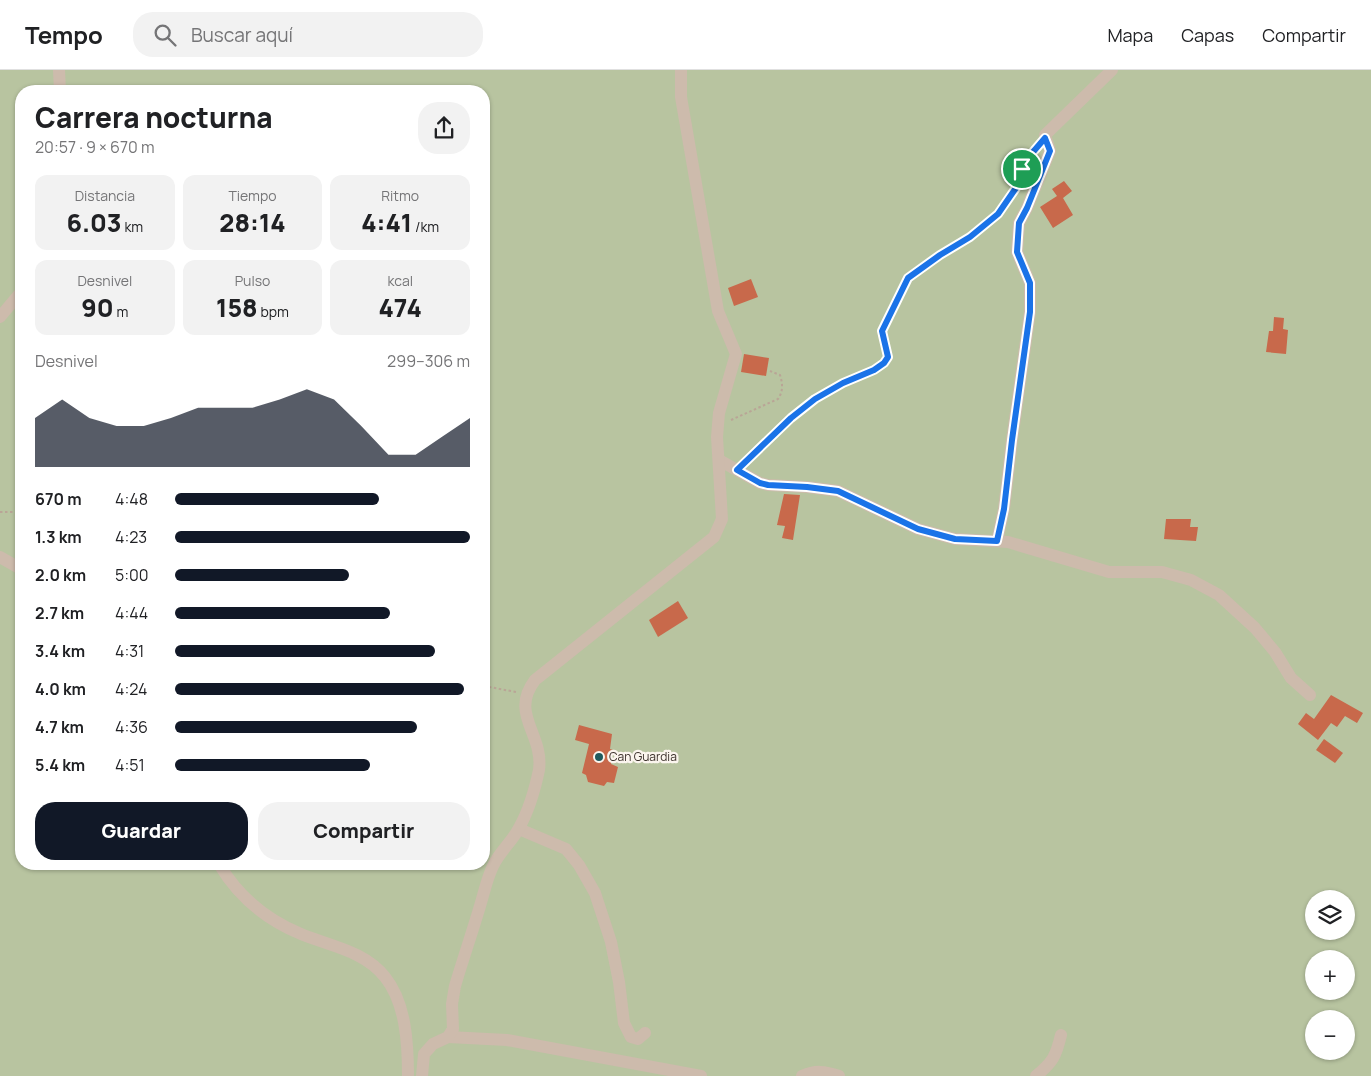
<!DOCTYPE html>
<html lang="es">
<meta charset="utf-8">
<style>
body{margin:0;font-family:Manrope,sans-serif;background:#f2f2f2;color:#202124;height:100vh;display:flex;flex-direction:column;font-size:19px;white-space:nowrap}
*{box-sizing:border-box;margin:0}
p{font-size:16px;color:#757577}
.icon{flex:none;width:28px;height:28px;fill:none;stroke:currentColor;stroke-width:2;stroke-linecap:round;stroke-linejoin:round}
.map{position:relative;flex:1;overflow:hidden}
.side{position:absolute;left:15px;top:15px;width:475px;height:785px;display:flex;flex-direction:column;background:#fff;border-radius:20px;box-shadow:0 1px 4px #0004}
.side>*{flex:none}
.buttons{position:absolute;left:1305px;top:820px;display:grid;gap:10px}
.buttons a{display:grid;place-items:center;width:50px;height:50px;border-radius:50%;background:#fff;box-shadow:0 1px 4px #0004;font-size:25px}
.pin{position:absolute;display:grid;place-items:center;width:42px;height:42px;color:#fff;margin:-21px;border:2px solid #fff;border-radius:50%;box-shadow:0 1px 5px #0007}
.round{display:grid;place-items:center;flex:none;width:52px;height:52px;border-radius:20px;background:#f2f2f2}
.head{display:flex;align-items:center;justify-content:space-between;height:85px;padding:0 20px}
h1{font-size:28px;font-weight:800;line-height:38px}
.figures{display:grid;grid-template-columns:repeat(3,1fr);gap:8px;height:85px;padding:5px 20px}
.figures div{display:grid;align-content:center;border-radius:12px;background:#f2f2f2;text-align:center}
.figures b{font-size:25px;font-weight:800}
.figures small{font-size:14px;font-weight:400}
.figures p{font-size:14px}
.chart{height:140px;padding:10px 20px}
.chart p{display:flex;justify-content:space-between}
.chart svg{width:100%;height:90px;margin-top:5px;fill:#111827;opacity:.7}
.primary-button{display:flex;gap:10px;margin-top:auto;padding:10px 20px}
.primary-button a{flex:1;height:58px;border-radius:20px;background:#111827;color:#fff;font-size:20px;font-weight:800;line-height:58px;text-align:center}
.primary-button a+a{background:#f2f2f2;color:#202124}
ul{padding:0 20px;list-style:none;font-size:16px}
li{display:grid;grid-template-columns:80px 60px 1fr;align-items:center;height:38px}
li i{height:12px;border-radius:6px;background:#111827}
header{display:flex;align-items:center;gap:30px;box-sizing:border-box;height:70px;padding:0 25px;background:#fff;border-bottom:1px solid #e0e0e0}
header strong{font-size:24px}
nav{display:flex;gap:28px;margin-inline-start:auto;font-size:18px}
.search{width:350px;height:45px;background:#f2f2f2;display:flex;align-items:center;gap:12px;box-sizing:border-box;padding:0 18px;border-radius:20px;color:#757577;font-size:19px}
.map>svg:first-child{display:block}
.green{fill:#b8c4a0;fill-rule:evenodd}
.building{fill:#c8694b}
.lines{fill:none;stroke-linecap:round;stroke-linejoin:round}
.path{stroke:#b9a596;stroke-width:2;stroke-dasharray:2.5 2.5;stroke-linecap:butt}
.minor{stroke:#cdbbac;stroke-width:12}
.route-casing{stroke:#fff;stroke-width:10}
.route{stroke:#1a73e8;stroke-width:6}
.poi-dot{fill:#1f5a5e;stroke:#fbf5ee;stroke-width:2}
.labels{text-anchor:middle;stroke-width:4.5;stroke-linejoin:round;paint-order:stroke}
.poi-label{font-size:12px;fill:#3b302b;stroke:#fbf5ee;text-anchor:start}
</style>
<header>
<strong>Tempo</strong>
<div class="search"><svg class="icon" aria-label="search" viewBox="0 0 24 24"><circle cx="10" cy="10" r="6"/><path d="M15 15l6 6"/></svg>Buscar aquí</div>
<nav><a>Mapa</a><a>Capas</a><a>Compartir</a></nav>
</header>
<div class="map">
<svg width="1371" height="1006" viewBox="0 0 1371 1006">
<rect width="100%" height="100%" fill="#f4ebe1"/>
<!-- green -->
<path class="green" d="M0,0H1371V1006H0ZM21,21H484V794H21ZM1314,829H1346V861H1314ZM1314,889H1346V921H1314ZM1314,949H1346V981H1314Z"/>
<!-- building -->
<g class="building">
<polygon points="1064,111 1072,121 1063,128 1073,145 1053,158 1040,137 1057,126 1052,119"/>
<polygon points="751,209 758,227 734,236 728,218"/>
<polygon points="1274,247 1284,248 1283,259 1288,260 1286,284 1266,282 1269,261 1273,261"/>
<polygon points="744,284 769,288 766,306 741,302"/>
<polygon points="784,424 800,425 793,470 782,468 785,456 777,455"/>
<polygon points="1166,449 1191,449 1190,457 1198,457 1196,471 1164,469"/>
<polygon points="678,531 688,548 658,567 649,550"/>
<polygon points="1331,625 1363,643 1357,653 1345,646 1337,657 1331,653 1318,670 1298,654 1306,643 1314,649"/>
<polygon points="579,655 612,664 610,679 613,680 611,694 618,697 614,713 607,712 604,716 588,712 586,705 582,703 589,674 575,670"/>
<polygon points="1324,669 1343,683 1335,693 1316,680"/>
</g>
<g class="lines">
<!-- path -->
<g class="path">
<path d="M731,350L778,329C783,322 783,314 780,305L770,301"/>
<polyline points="746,391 791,348 815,329 843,313 874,300 884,293 888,287 882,261 908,208 940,185 971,167 998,144 1018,115 1022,99 1037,77"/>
<polyline points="0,442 21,442"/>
<polyline points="484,616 516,622"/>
</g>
<!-- minor -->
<g class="minor">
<polyline points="59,0 60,21"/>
<polyline points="0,247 21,222"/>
<polyline points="719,390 760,413 768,415 807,417 838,421 918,459 955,469 1008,472 1109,502 1162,502 1191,510 1219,525 1255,558 1275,582 1291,608 1310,625"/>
<polyline points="997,471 1004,439 1012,370 1030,242 1030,213 1017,182 1019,153 1027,138 1050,81 1045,65 1112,0"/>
<polyline points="0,487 21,499"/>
<polyline points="519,759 566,779 579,795 595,823 611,872 619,912 624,953 631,967 638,969 645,963"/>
<path d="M219,794C238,826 267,850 301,864C330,876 365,881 385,907C406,933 408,974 408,1006"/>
<polyline points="448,967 507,970 701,1006"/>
<path d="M422,1006L424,984L433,974L448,967L453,959L452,934L455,916C463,889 472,863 480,836C484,823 487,808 493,796C499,782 512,772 519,758C528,742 535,719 539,700C544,664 509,644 535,610L714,467L722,449L717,367L719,343L736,284L718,241L681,27V0"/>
<path d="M802,1006C815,1000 825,1001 839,1006"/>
<path d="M1036,1006C1053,992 1056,986 1061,965"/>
</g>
</g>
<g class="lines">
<defs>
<polygon id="route" points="1045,68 1050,81 1027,138 1019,153 1017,182 1030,213 1030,242 1012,370 1004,439 997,471 955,469 918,459 838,421 807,417 768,415 760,413 737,400 791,348 815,329 843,313 874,300 884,293 888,287 882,261 908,208 940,185 970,167 998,144 1018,115 1022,99 1033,82"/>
</defs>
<!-- route casing -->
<use href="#route" class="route-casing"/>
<!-- route -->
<use href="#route" class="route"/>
</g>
<!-- markers -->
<circle class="poi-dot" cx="599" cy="687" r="5"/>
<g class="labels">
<!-- poi labels -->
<g class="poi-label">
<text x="609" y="691">Can Guardia</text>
</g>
</g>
</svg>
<div class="buttons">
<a><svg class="icon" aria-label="layers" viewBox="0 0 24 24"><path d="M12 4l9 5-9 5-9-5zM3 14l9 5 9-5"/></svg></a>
<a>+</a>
<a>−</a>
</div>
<div class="pin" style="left:1022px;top:99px;background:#1e9e55"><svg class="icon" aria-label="arrive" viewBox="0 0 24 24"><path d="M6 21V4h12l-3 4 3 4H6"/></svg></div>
<section class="side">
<div class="head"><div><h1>Carrera nocturna</h1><p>20:57 · 9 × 670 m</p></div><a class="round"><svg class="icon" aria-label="share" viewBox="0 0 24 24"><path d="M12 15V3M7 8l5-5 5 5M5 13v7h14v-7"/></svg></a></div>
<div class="figures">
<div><p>Distancia</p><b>6.03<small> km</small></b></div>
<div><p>Tiempo</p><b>28:14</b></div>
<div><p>Ritmo</p><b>4:41<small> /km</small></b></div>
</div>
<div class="figures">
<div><p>Desnivel</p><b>90<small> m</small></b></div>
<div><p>Pulso</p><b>158<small> bpm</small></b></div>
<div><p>kcal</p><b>474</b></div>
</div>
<div class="chart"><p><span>Desnivel</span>299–306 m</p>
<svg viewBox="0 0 160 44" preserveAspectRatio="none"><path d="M0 44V20L10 11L20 20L30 24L40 24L50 20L60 15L70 15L80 15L90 11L100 6L110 11L120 24L130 38L140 38L150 29L160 20V44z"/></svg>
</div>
<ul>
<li><b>670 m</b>4:48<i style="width:69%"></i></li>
<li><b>1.3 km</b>4:23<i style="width:100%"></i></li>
<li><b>2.0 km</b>5:00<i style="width:59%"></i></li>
<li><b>2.7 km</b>4:44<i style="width:73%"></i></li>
<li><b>3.4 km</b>4:31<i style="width:88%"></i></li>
<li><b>4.0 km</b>4:24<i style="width:98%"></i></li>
<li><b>4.7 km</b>4:36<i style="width:82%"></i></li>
<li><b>5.4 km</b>4:51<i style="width:66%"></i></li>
</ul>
<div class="primary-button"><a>Guardar</a><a>Compartir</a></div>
</section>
</div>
